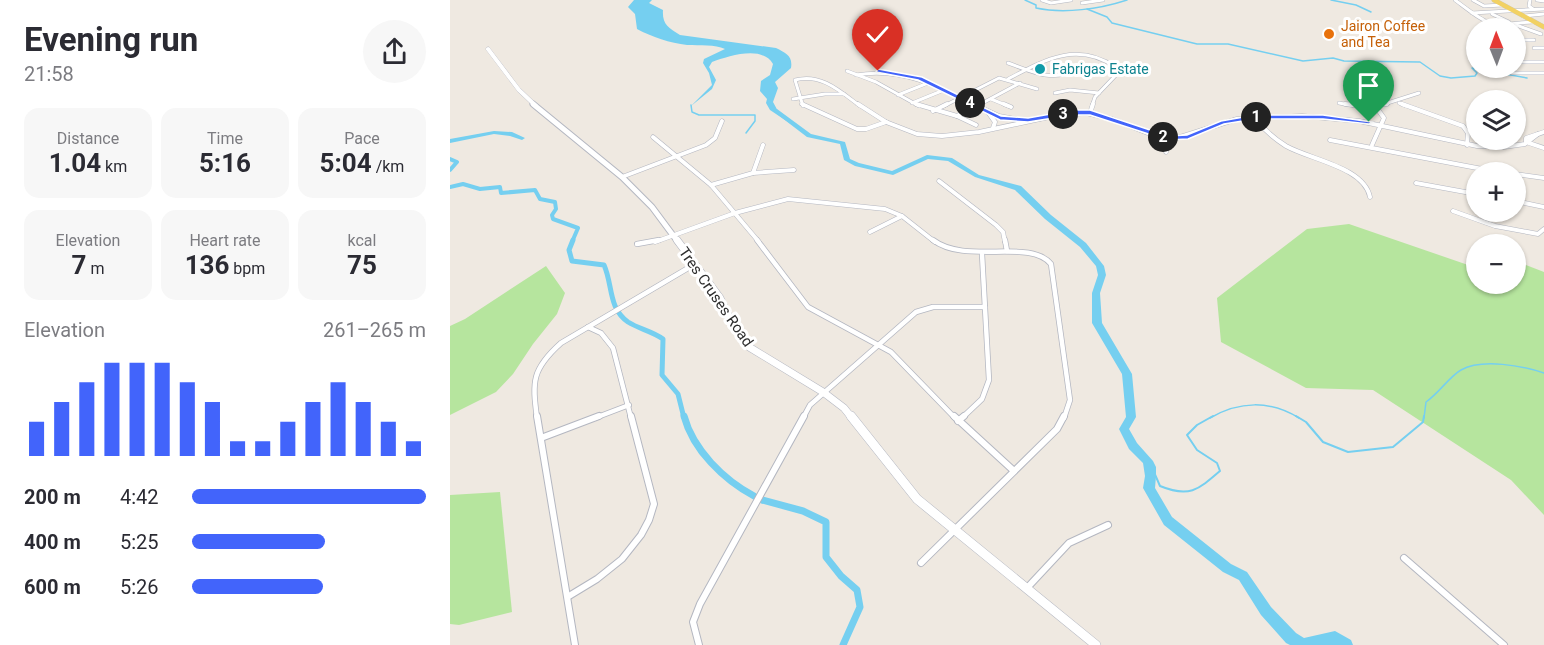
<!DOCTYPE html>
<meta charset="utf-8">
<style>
body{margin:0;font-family:Roboto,sans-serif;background:#f7f7f7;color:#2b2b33;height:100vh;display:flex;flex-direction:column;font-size:22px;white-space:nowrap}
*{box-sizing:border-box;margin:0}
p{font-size:20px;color:#7c7c81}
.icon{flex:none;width:33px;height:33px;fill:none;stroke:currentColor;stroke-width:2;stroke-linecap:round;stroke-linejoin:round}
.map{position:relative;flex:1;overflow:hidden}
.panel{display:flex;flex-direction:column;background:#fff;width:450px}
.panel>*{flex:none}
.needle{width:39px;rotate:359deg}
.controls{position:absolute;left:1016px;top:18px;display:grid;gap:12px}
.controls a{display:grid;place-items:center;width:60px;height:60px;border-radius:50%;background:#fff;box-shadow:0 2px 4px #0004;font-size:30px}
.pin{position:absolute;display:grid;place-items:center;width:51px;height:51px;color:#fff;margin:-62px -26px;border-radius:50% 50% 50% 0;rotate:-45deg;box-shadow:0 0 6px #0007}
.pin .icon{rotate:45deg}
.km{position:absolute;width:30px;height:30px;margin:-15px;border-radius:50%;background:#222;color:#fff;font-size:16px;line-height:30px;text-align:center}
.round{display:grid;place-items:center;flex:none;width:63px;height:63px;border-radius:32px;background:#f7f7f7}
.headline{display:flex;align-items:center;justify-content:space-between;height:102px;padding:0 24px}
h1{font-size:33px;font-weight:700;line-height:45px}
.metrics{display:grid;grid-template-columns:repeat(3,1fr);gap:9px;height:102px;padding:6px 24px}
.metrics div{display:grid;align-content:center;border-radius:15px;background:#f7f7f7;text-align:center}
.metrics b{font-size:26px;font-weight:700}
.metrics small{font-size:16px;font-weight:400}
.metrics p{font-size:16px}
.chart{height:168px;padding:12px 24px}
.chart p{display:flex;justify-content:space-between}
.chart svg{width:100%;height:108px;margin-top:6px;stroke:#4264fb;stroke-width:6}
ul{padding:0 24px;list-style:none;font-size:20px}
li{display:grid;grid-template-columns:96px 72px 1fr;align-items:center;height:45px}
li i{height:15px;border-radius:8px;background:#4264fb}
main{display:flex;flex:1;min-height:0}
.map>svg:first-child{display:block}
.green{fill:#b6e59e}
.water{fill:#75cff0}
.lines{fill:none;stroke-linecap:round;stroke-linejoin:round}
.stream-far1{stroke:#75cff0;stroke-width:1.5}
.stream{stroke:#75cff0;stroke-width:2}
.canal-far2{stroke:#75cff0;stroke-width:4}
.canal-far1{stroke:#75cff0;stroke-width:5}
.canal{stroke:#75cff0;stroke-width:7}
.river{fill:#75cff0;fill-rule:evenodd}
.minor-far3-casing{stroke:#b4b7c1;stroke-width:4}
.minor-far2-casing{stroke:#b4b7c1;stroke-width:5}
.minor-far1-casing{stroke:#b4b7c1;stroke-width:6}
.minor-casing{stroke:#b4b7c1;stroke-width:8}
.secondary-far3-casing{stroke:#b4b7c1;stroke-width:4.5}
.secondary-far2-casing{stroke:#b4b7c1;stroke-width:7}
.secondary-far1-casing{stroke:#b4b7c1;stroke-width:8}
.secondary-casing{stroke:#b4b7c1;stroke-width:10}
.primary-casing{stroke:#c9c9c9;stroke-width:5}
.minor-far3{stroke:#fff;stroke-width:3}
.minor-far2{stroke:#fff;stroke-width:4}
.minor-far1{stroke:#fff;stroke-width:4.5}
.minor{stroke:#fff;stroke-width:6}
.secondary-far3{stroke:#fff;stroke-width:4}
.secondary-far2{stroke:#fff;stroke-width:5}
.secondary-far1{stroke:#fff;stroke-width:7}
.secondary{stroke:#fff;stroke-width:9}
.primary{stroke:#f2d163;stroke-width:4.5}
.route{fill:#4264fb;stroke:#fff;stroke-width:1.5}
.food-dot{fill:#e8710a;stroke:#fff;stroke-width:2}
.culture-dot{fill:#0f9aa8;stroke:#fff;stroke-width:2}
.labels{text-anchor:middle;stroke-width:6;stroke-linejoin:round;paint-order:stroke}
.far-food-label{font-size:14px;fill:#c56008;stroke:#fff;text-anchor:start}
.far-culture-label{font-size:14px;fill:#0d838f;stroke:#fff;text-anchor:start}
.street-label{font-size:15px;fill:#2e2e2e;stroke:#fff}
</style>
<main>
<section class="panel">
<div class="headline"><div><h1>Evening run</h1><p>21:58</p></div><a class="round"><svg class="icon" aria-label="share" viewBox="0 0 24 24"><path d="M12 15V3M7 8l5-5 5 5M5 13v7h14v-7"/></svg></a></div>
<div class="metrics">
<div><p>Distance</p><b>1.04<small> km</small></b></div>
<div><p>Time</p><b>5:16</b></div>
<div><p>Pace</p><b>5:04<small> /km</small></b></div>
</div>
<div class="metrics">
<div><p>Elevation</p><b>7<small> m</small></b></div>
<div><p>Heart rate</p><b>136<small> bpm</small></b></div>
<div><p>kcal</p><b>75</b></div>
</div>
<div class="chart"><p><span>Elevation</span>261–265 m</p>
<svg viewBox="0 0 160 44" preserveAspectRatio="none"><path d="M5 44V30M15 44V22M25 44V14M35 44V6M45 44V6M55 44V6M65 44V14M75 44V22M85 44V38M95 44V38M105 44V30M115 44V22M125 44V14M135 44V22M145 44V30M155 44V38"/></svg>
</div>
<ul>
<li><b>200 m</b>4:42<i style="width:100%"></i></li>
<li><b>400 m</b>5:25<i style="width:57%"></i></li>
<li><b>600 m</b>5:26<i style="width:56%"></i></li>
</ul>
</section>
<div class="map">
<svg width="1094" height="645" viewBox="0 0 1094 645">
<rect width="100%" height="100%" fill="#efe9e1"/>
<!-- green -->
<g class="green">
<polygon points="899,224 1021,266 1026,265 1026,284 1065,284 1065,263 1071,263 1094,272 1094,515 1061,480 923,390 856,388 771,342 767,298 857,229"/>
<polygon points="96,266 115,293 107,314 83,344 63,374 46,392 0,415 0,326 15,319"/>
<polygon points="50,492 62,612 9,625 0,624 0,495"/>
</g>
<!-- water -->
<path class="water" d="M184,0H202L199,3L213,10C212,24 218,28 230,35L326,48C336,53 343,56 341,68L325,82L328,88L323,102L330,115L359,136L320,110L316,103L317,99L310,91L311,81L320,75L323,64C312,45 279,56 262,62L259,67L266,80L262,89L241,106L262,85L259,73L253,63L254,59L275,49C265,44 250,46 237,45C220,43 202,37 187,29L185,14L178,7Z"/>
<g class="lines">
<!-- stream-far1 -->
<g class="stream-far1">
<path d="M575,0L586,5V8C614,14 650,9 677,0"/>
<polyline points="881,0 906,5 921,12"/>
<polyline points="637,9 657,17 662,23 747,44 778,44 853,61 883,58 894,61 970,62 990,76 1001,78 1025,76 1027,73 1022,68 1077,78"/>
<polyline points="241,105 242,112 249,115 305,115 305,121 296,133"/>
<path d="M760,418C789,401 820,400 849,418"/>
<path d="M974,418L976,402C989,393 1000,376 1011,370C1032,358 1073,366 1094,373"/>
</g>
<!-- stream -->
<g class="stream">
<polyline points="846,416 856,422 873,442 898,452 943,447 973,422 974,416"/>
<path d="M700,463L710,486C739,498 748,490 770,471L767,463L747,450L737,435L747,425L763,416"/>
</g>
<!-- canal-far2 -->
<g class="canal-far2">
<polyline points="0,159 7,162 0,170"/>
<polyline points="0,187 13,184 30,189 50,187 51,193 85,190 90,199 105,202 106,209 102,215 103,219 128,228 122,242"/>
</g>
<!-- canal-far1 -->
<path class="canal-far1" d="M123,240L119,250L122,261L154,265C163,285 158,308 178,322C189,329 202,331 213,339L212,375L228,394L234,418"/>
<!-- canal -->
<g class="canal">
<path d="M234,416C243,450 274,480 304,496"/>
<polyline points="312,500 353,511 376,522 376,557 391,576 407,590 410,607 393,645"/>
</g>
<!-- river -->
<g class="river">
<polygon points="323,109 327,109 361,134 395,142 400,159 409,163 442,171 477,155 502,158 529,175 571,186 601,215 636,243 654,266 656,275 650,293 652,323 682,374 686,417 679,429 687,443 703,461 706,467 706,476 705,488 722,517 781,564 797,572 821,607 846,633 854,638 885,631 901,640 903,645 840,645 836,643 811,615 789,580 773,572 714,525 693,488 695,476 693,463 679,449 669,429 676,417 672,374 642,323 642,293 648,275 646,266 630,247 595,219 565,190 525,177 498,161 478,159 443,175 405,166 394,160 390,144 357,137 323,111"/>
<polygon points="44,131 62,132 75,138 72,140 60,136 44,134 0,143 0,139"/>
</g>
<defs>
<g id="minor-far3">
<polyline points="592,0 601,3 621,0"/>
<path d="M1005,0C1044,29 1035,25 1083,22"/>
<polyline points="1023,0 1034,6 1053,5"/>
<polyline points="1080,0 1079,6 1083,9"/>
<polyline points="1087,0 1094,1"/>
<polyline points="632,3 653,0"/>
<polyline points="1022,13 1094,9"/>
<polyline points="1042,14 1059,22"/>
<polyline points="1073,16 1094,14"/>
<polyline points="1066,25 1091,34"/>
<polyline points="1065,40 1084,40"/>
<polyline points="1084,48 1094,48"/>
<polyline points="1065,62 1094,62"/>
<path d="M558,63C580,71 601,82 624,71"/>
<polyline points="1053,68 1062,73 1094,73"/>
<polyline points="397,71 426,82 469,106"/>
<path d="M406,75C450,67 488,86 526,106"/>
<path d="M558,79C594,60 627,41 665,67L666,75L645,97L642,106"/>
<polyline points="605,93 620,90 649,93"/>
<polyline points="448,95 478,83"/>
<polyline points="343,99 375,94 394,94"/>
<polyline points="541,99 558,106"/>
<polyline points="462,103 494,90"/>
<polyline points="889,103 905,106"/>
<polyline points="949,103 956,106"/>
<path d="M353,106L345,80C371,73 390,91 410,106"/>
<polyline points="494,106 549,78 587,89"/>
<polyline points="527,106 570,83"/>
<polyline points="928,106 969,93"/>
</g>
<g id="minor-far2">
<polyline points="352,104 407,129 416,129 436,122"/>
<polyline points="408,104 436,122"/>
<polyline points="466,104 507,116 526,125"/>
<polyline points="523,104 549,116 570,120"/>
<polyline points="554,104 561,107"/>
<polyline points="895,104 920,106 937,104"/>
<polyline points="952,104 1013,126 1018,133 1017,145"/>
<polyline points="483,111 497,104"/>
<polyline points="538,112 545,122 543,128"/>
<polyline points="640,113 643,104"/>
<polyline points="507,116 530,104"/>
<path d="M805,118C814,130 823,138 836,146C861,160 914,167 920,197"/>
<polyline points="436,122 467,134 492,136 529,132 604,116 636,113 662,119 700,134 727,138 787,119 852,116 909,121 1027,146 1054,147 1075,144 1088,134"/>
<polyline points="203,137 261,185 309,242"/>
<polyline points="880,140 1048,172"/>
<polyline points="1076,142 1076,138 1094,132"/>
<polyline points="1079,143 1094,148"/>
<polyline points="922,145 934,118 926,107"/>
<polyline points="716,152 717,138"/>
<polyline points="303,173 313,145"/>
<polyline points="1065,174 1094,178"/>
<polyline points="172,177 256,145 265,138 272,121"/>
<polyline points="489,181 546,225 553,232 555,242"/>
<polyline points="966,183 1026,194"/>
<polyline points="261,185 303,173 344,170"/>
<polyline points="1065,201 1094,207"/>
<polyline points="1003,211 1045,226 1088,234 1094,229"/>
<polyline points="420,232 452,216 485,242"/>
<polyline points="205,242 285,213 338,199 435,209 452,216"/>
</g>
<g id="minor-far1">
<polyline points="307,240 358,307 441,352 505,418"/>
<path d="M483,240C516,265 580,238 601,264L620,400L614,418"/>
<polyline points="555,240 557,251"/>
<polyline points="187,244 209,240"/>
<polyline points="138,327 151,333 163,348 181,418"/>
<path d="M87,418C82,381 82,369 111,343L245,264"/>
<polyline points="145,418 179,405"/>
<polyline points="353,418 360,405 466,312 483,307 535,307"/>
<polyline points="512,418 532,399 539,380 532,254"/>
</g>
<g id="minor">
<polyline points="87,416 125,645"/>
<polyline points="504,416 564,471"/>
<polyline points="508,421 514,416"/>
<polyline points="91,438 149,416"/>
<polyline points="954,558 1054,645"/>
<polyline points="471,563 607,429 614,416"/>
<polyline points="577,588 619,543 658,525"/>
<polyline points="119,596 147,579 172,559 191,535 199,520 204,504 181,416"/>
<polyline points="249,645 243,622 250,604 354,416"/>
</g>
<polyline id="secondary-far3" points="38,49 69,90 86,106"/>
<polyline id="secondary-far2" points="83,104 172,177 202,207 228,242"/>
<polyline id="secondary-far1" points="227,240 270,298 283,325 299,347 373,392 394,408 402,418"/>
<polyline id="secondary" points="401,416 467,499 646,645"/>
<polyline id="primary" points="1044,0 1094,27"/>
</defs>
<!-- minor-far3 casing -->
<use href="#minor-far3" class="minor-far3-casing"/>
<!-- minor-far2 casing -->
<use href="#minor-far2" class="minor-far2-casing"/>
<!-- minor-far1 casing -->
<use href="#minor-far1" class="minor-far1-casing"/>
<!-- minor casing -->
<use href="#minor" class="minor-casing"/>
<!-- secondary-far3 casing -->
<use href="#secondary-far3" class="secondary-far3-casing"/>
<!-- secondary-far2 casing -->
<use href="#secondary-far2" class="secondary-far2-casing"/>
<!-- secondary-far1 casing -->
<use href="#secondary-far1" class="secondary-far1-casing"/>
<!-- secondary casing -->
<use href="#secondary" class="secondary-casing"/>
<!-- primary casing -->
<use href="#primary" class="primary-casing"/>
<!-- minor-far3 -->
<use href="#minor-far3" class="minor-far3"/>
<!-- minor-far2 -->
<use href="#minor-far2" class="minor-far2"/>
<!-- minor-far1 -->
<use href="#minor-far1" class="minor-far1"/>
<!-- minor -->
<use href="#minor" class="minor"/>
<!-- secondary-far3 -->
<use href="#secondary-far3" class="secondary-far3"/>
<!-- secondary-far2 -->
<use href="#secondary-far2" class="secondary-far2"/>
<!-- secondary-far1 -->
<use href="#secondary-far1" class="secondary-far1"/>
<!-- secondary -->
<use href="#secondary" class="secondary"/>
<!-- primary -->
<use href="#primary" class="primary"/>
</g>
<!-- route -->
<polygon class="route" points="428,69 472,77 551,116 578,118 623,110 640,110 718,136 737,135 771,121 805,115 873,115 922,122 919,124 873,119 805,119 774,124 738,139 717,140 640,115 623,115 578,122 550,120 468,80 426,72"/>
<!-- markers -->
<circle class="food-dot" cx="879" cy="34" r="6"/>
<circle class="culture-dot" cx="590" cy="69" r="6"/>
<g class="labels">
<!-- far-food labels -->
<g class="far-food-label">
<text x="891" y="31">Jairon Coffee<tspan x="891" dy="16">and Tea</tspan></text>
</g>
<!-- far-culture labels -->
<g class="far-culture-label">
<text x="602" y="74">Fabrigas Estate</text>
</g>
<!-- street labels -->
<g class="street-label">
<text transform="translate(266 297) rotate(55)" y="5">Tres Cruses Road</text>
</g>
</g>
</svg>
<div class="controls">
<a><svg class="needle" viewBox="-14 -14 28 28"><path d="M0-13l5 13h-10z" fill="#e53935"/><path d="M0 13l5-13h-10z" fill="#7c7c81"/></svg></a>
<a><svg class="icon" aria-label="layers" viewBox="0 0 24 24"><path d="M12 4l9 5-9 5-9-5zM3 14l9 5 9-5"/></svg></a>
<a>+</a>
<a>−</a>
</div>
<div class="pin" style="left:919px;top:122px;background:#1e9e55"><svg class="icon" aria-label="arrive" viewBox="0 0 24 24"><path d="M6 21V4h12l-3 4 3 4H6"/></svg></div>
<div class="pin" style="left:428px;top:71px;background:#d93025"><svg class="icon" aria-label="check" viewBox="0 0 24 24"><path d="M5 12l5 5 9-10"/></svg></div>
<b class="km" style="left:806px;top:117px">1</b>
<b class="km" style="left:713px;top:137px">2</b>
<b class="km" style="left:613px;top:114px">3</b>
<b class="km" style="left:520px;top:103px">4</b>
</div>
</main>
